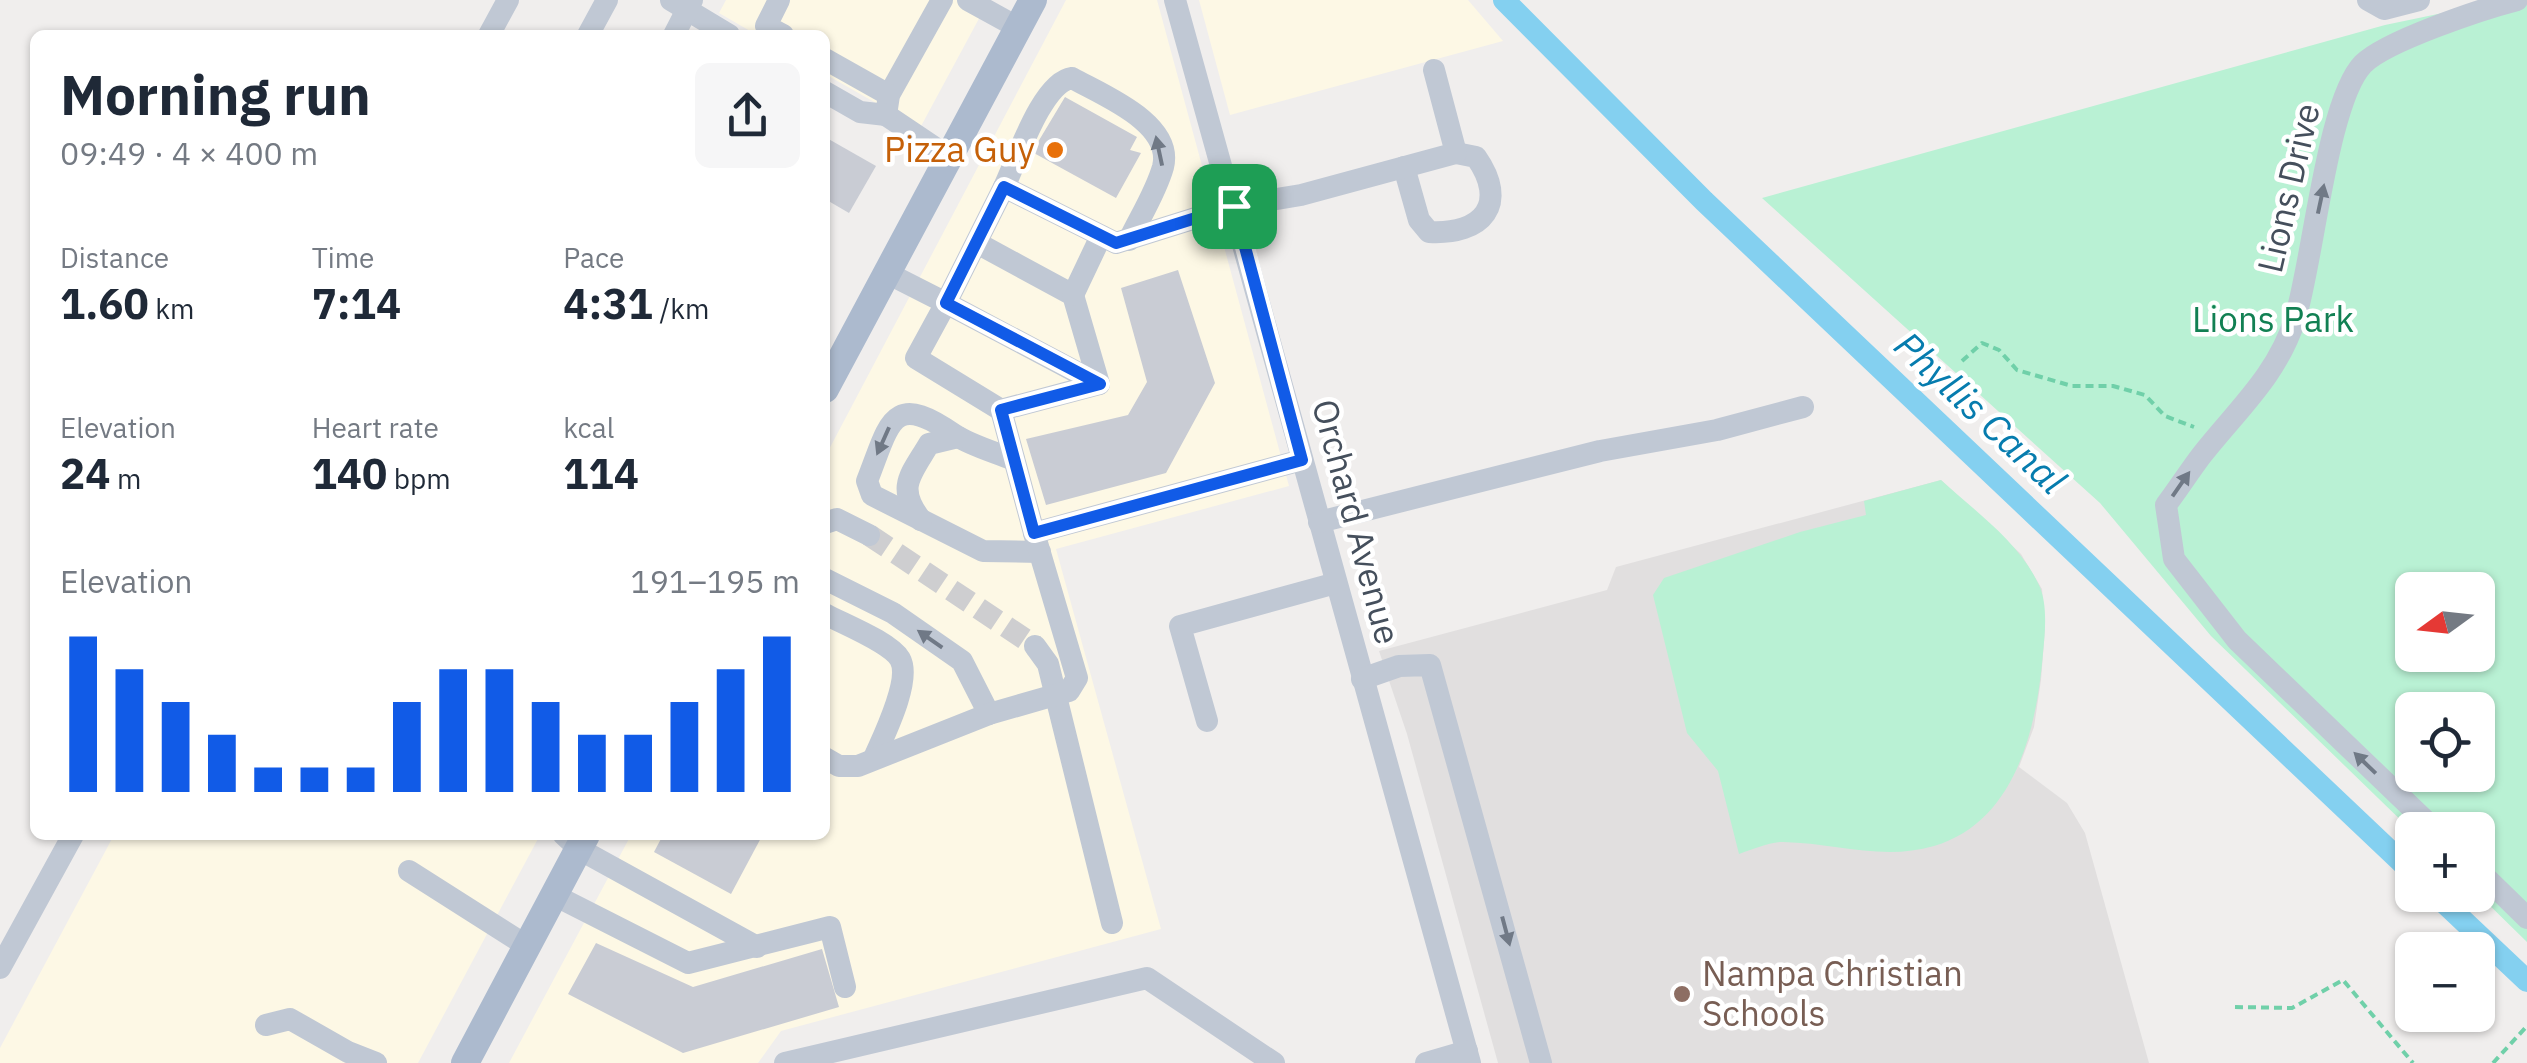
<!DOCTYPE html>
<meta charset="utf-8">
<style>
body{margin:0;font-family:"IBM Plex Sans",sans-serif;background:#f6f6f7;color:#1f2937;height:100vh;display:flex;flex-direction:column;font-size:38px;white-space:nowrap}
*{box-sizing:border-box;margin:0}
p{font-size:32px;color:#747a83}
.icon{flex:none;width:55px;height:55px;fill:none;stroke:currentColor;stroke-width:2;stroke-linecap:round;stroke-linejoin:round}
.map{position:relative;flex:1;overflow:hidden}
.side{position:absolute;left:30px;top:30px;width:800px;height:810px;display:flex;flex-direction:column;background:#fff;border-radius:15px;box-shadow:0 2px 8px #0004}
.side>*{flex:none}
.needle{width:65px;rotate:255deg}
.controls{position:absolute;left:2395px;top:572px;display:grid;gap:20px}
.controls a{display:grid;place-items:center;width:100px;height:100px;border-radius:15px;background:#fff;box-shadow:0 2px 8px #0004;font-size:50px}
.pin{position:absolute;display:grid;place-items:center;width:85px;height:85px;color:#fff;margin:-42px;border-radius:20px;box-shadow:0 5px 15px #0006}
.round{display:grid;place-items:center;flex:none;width:105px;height:105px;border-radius:15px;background:#f6f6f7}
.headline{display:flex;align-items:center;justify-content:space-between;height:170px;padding:0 30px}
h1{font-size:55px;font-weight:700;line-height:75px}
.metrics{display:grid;grid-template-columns:repeat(3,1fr);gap:15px;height:170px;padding:10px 30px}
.metrics div{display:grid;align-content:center}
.metrics b{font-size:42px;font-weight:700}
.metrics small{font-size:28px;font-weight:400}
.metrics p{font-size:28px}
.chart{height:280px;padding:20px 30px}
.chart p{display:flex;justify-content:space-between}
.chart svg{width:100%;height:180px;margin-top:10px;stroke:#115be7;stroke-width:6}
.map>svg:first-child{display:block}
.commercial{fill:#fdf8e5}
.education{fill:#e1dfdf}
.green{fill:#b9f1d4;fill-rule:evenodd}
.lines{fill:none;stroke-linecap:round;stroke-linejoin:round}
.canal{stroke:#84d0f0;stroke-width:22}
.building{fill:#c9ccd4}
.minor-tunnel{stroke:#ceced0;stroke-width:22;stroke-dasharray:22 11;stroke-linecap:butt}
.path{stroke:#70d0a9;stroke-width:4;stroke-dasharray:8 5;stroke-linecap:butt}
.minor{stroke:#c0c8d4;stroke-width:22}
.major{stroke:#acbace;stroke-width:28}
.oneway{fill:#707986}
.route-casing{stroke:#fff;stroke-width:20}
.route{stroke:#115be7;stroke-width:12}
.food-dot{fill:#e8710a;stroke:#fff;stroke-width:4}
.education-dot{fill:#8d6e63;stroke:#fff;stroke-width:4}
.labels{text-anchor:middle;stroke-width:9;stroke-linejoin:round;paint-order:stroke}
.food-label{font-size:35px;fill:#c56008;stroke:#fff;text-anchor:end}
.street-label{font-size:35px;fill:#454f5c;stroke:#fff}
.park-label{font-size:35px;fill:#128053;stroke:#fff}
.education-label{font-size:35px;fill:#785e54;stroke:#fff;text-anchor:start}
.water-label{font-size:38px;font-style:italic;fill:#067cae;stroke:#fff}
</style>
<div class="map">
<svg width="2527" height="1063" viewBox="0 0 2527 1063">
<rect width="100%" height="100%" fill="#f0eeed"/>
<!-- commercial -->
<g class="commercial">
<polygon points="726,0 989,0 920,128 825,74 825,35 757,35 719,13"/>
<polygon points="1066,0 1157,0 1289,486 1056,549 1161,929 781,1031 758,1063 509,1063 631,835 825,835 825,457"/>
<polygon points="1199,0 1468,0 1503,41 1230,115"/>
<polygon points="114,835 540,835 418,1063 0,1063 0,1048"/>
</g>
<!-- education -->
<polygon class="education" points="1941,480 2021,554 2042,589 2045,629 2041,680 2034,727 2019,767 2067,803 2085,833 2149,1063 1498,1063 1407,734 1379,651 1607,590 1616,567"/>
<!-- green -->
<g class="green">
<path d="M2505,0H2527V942L2478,894V830L2412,831L2211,636L2100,503L1762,198L2385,25ZM2412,590H2478V655H2412ZM2412,710H2478V775H2412Z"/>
<path d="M1941,480C1976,512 2019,542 2039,585C2048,604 2045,633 2043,653C2037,727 2016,822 1934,846C1883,861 1835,843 1783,842C1769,842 1752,850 1739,854L1718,771L1687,733L1653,595L1664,578L1800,532L1866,515L1864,501Z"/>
</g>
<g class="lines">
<!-- canal -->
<g class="canal">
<polyline points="1504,0 1704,201 2412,872"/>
<polyline points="2436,895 2527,981"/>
</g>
</g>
<!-- building -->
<g class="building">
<polygon points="1065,97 1137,137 1130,150 1141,153 1116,198 1032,152"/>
<polygon points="825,137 876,166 849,213 825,199"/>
<polygon points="1178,270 1215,383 1166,473 1046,505 1026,439 1128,415 1147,382 1121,288"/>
<polygon points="663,835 760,835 762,836 731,894 654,852"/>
<polygon points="596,943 693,987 822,949 839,1007 683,1053 568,994"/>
</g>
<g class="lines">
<!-- minor-tunnel -->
<polyline class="minor-tunnel" points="869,535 1035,646"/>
<!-- path -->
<g class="path">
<polyline points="1962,361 1982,343 1999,350 2017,370 2072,386 2113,386 2145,395 2165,416 2194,427"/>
<polyline points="2235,1007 2292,1008 2343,980 2413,1063"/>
<polyline points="2493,1063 2527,1026"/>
</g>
<!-- minor -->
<g class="minor">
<polyline points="671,0 729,35"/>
<polyline points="779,0 766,26 783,35"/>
<polyline points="942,0 889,95 886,115 947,156"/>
<polyline points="968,0 1019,28"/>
<polyline points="1175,0 1470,1063"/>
<polyline points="2368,0 2384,9 2419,0"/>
<polyline points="489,35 508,0"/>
<polyline points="588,35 607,0"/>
<polyline points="674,35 692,0"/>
<polyline points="825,59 889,95"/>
<polyline points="825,92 860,112 886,115"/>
<path d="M1404,167L1419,220L1429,232C1483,235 1509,204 1476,157L1456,153"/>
<path d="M1004,187C1017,160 1042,82 1072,78C1102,95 1174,123 1163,167C1156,192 1140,217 1129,240"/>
<polyline points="977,243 1073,295 1099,384"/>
<polyline points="887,273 946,303 1004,187 1116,243 1234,206 1301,195 1456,153 1434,70"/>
<polyline points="1073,295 1101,236"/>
<polygon points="946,303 1099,384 1001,410 916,358"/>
<polyline points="1001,410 1034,533 1302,460"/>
<path d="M1014,460C995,452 972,446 955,435C891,390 890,423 867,481L872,495L983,551L1040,552"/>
<path d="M921,520C896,487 910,476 929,444L958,437"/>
<polyline points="1319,522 1600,451 1717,430 1803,407"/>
<polyline points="825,523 837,519 869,535"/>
<polyline points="825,579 893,613 962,661 989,714"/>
<path d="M825,614C843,624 890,642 900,659C912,680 883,737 874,758"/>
<polyline points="1035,646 1048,664 1112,923"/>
<polyline points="1362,679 1399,666 1430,665 1541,1063"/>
<polyline points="1207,721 1180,626 1336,583"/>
<polyline points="825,758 839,766 858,766 989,714 1069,691 1077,678 1034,533"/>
<path d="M2435,830L2237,640L2174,559L2166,505C2178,489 2189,472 2201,456C2236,411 2277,376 2295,319C2313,262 2327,101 2363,64C2386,41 2482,9 2517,0"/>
<polyline points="564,835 579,849 757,947"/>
<polyline points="2478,870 2527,918"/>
<polyline points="409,871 527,946"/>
<polyline points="554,895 688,963 830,927 845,987"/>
<polyline points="0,968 73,835"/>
<polyline points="266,1025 290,1019 348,1052 376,1063"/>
<polyline points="785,1063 1147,978 1274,1063"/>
<polyline points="1426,1063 1467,1051"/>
</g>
<!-- major -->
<g class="major">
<polyline points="825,389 1033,0"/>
<polyline points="465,1063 586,835"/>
</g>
</g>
<!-- one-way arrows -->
<defs><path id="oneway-solid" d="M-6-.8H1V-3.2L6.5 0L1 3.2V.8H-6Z" transform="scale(2.5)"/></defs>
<g class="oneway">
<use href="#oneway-solid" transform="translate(1159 151) rotate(-102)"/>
<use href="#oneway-solid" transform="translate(2321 199) rotate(-78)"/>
<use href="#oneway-solid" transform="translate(883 441) rotate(114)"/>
<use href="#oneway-solid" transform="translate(2181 484) rotate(-55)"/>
<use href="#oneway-solid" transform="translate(930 639) rotate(-145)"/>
<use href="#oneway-solid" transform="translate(2365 763) rotate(-136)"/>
<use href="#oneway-solid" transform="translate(1506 931) rotate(75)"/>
</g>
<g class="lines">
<defs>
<polygon id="route" points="1004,187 1116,243 1234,206 1302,460 1034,533 1001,410 1100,384 946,303"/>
</defs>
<!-- route casing -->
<use href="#route" class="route-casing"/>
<!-- route -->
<use href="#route" class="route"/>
</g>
<!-- markers -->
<circle class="food-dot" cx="1055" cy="150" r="10"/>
<circle class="education-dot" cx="1682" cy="994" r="10"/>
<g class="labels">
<!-- food labels -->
<g class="food-label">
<text x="1035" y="162">Pizza Guy</text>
</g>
<!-- street labels -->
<g class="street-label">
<text transform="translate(2289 188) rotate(-77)" y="12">Lions Drive</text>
<text transform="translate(1356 522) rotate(75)" y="12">Orchard Avenue</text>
</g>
<!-- park labels -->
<g class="park-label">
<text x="2273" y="332">Lions Park</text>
</g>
<!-- education labels -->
<g class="education-label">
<text x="1702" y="986">Nampa Christian<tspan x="1702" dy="40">Schools</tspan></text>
</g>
<!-- water labels -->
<g class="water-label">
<text transform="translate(1980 413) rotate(43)" y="13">Phyllis Canal</text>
</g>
</g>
</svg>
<div class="controls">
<a><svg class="needle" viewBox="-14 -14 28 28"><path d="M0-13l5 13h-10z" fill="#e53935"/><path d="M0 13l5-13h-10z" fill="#747a83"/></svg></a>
<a><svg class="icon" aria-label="locate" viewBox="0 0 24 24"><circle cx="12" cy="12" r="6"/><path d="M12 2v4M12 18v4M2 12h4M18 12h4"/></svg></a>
<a>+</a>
<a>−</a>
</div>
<div class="pin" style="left:1234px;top:206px;background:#1e9e55"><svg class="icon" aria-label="arrive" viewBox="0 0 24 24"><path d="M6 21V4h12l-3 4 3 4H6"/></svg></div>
<section class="side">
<div class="headline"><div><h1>Morning run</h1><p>09:49 · 4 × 400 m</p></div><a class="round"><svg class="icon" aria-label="share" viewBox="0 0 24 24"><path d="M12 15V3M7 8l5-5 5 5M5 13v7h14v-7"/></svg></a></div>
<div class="metrics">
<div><p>Distance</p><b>1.60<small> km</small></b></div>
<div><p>Time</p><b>7:14</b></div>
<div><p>Pace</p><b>4:31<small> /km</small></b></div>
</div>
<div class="metrics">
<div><p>Elevation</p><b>24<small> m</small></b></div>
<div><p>Heart rate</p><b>140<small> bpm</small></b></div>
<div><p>kcal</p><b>114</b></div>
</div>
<div class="chart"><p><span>Elevation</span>191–195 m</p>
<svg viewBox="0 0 160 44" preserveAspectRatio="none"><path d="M5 44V6M15 44V14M25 44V22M35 44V30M45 44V38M55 44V38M65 44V38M75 44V22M85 44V14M95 44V14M105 44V22M115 44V30M125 44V30M135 44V22M145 44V14M155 44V6"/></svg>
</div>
</section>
</div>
